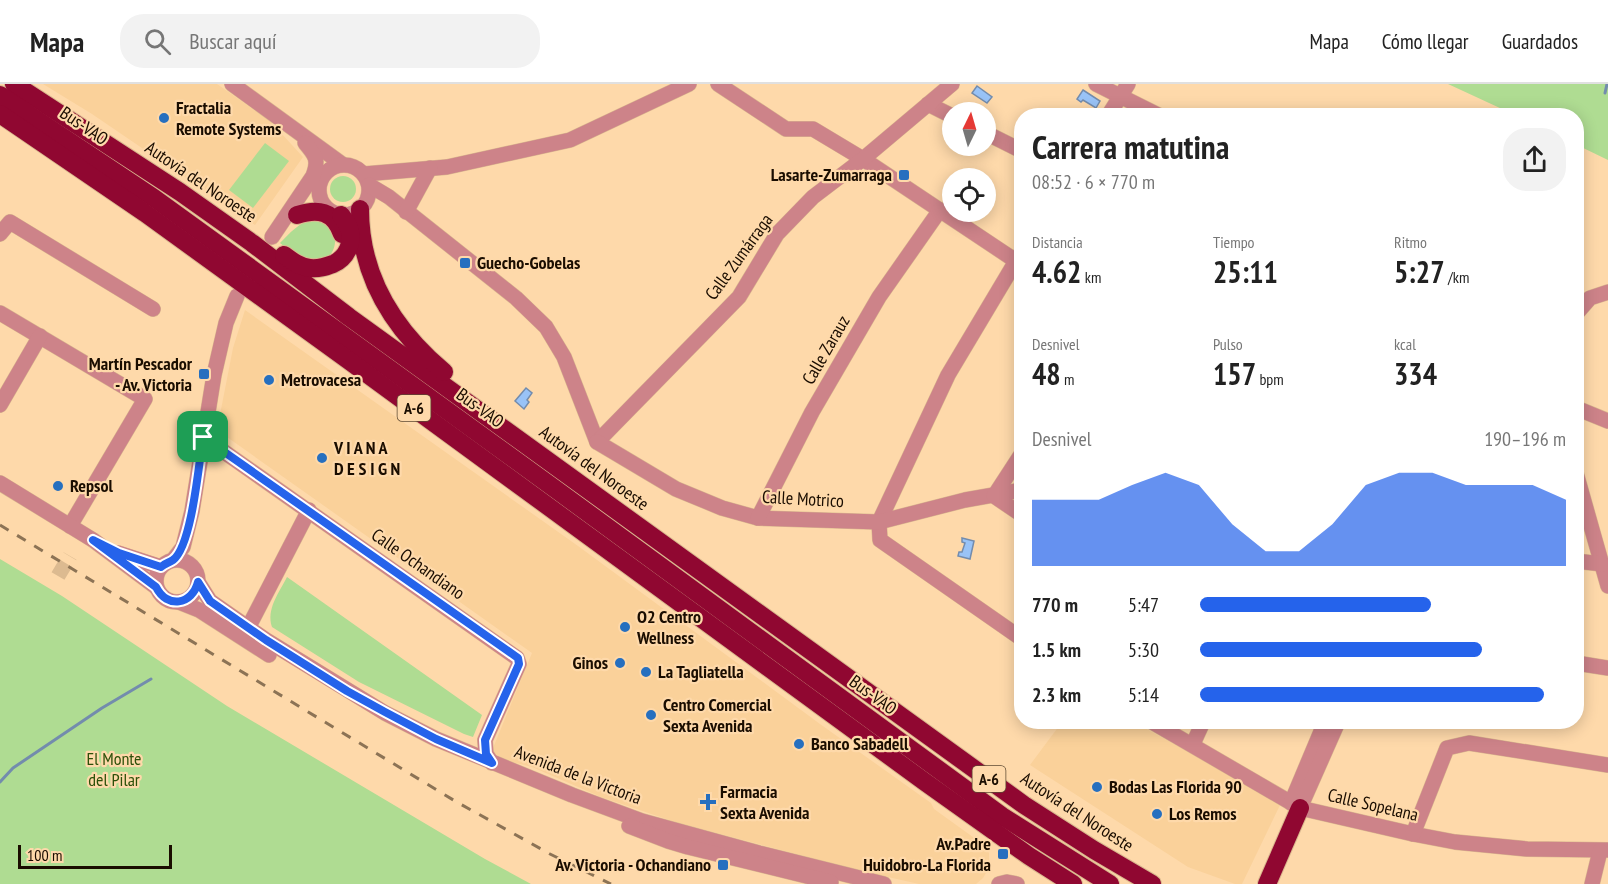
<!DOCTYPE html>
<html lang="es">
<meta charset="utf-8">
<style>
body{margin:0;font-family:"PT Sans Narrow",sans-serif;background:#f2f2f2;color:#222;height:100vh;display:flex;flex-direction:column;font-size:22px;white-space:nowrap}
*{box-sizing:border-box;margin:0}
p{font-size:20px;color:#767676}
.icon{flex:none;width:33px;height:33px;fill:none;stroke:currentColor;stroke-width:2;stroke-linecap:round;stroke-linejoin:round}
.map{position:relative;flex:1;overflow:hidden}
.drawer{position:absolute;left:1014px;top:24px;width:570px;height:621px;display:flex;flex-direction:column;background:#fff;border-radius:24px;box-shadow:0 3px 15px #0003}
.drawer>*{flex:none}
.needle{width:39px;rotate:5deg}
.fabs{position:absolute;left:942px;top:18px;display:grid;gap:12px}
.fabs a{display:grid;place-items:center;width:54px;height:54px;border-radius:50%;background:#fff;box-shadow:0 3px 15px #0003;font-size:30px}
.scale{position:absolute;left:18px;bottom:15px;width:154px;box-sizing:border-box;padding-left:6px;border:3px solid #1a0d00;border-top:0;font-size:16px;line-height:21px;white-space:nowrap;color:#1a0d00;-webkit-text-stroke:4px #fed9aa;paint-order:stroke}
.pin{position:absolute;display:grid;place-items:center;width:51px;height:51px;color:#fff;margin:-26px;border-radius:12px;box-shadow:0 3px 9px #0006}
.round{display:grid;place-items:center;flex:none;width:63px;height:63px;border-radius:24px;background:#f2f2f2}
.headline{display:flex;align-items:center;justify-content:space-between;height:102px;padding:0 18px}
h1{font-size:33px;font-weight:800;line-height:45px}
.metrics{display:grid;grid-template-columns:repeat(3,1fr);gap:9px;height:102px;padding:6px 18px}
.metrics div{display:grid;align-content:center}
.metrics b{font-size:30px;font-weight:800}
.metrics small{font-size:16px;font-weight:400}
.metrics p{font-size:16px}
.chart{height:168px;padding:12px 18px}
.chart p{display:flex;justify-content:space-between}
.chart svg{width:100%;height:108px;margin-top:6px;fill:#2563eb;opacity:.7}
ul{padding:0 18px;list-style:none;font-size:20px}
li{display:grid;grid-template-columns:96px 72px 1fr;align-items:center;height:45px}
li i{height:15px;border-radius:8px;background:#2563eb}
header{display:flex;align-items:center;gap:36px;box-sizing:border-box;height:84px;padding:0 30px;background:#fff;border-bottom:2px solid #e0e0e0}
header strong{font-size:28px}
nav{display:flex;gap:33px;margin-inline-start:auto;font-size:21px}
.search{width:420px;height:54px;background:#f2f2f2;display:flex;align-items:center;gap:15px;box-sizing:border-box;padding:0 21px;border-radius:24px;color:#767676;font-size:22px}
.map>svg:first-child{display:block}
.built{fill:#fad19a}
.green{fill:#afdc92}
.water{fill:#99c3f7;stroke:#738cad;stroke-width:1.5}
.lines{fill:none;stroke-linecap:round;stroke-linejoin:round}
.stream{stroke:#738cad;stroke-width:3}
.minor-tunnel{stroke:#dcba90;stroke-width:15;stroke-dasharray:15 8;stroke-linecap:butt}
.minor-casing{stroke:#dab88f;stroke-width:16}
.highway-casing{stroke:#dab88f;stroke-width:20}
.minor{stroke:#cd8389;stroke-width:15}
.highway{stroke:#900731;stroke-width:18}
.rail{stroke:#8c7355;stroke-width:3;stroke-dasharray:10 10;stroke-linecap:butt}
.route-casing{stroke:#fff;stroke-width:12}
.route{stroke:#2563eb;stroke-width:8}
.poi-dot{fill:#266fbf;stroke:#fed9aa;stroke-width:2}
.labels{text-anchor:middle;stroke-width:4.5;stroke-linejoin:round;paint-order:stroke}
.shield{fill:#fed9aa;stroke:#5e4a33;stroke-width:1.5}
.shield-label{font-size:16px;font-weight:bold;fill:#1a0d00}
.poi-label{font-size:18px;font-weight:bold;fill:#1a0d00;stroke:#fed9aa;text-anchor:start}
.street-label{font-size:18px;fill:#1a0d00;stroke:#fed9aa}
.park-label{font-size:18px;fill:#2c5009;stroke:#fed9aa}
</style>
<header>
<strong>Mapa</strong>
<div class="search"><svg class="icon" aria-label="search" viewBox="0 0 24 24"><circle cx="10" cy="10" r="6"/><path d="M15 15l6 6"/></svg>Buscar aquí</div>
<nav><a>Mapa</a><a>Cómo llegar</a><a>Guardados</a></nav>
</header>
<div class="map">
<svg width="1608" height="800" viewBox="0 0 1608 800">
<rect width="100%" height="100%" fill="#fed9aa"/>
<!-- built -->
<g class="built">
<polygon points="43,0 217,0 270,37 303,73 255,141 92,30"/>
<polygon points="245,226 578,462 820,640 931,719 934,725 984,761 989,769 989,784 983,794 976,800 919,800 857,786 675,738 601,713 532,683 504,676 494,669 493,664 532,569 217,346 233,264"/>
<polygon points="1062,638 1134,638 1281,719 1242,800 1235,800 1188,783 1030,681"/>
</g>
<!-- green -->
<g class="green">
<polygon points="1448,0 1608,0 1608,76 1577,61 1576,32 1515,31"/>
<polygon points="265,59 289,77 253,124 229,106"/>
<circle cx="343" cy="105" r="13"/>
<path d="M314,135C317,136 324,137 327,140C341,150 336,176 318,177C303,179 290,167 280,159C290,149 299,138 314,135Z"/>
<polygon points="0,475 62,512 227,622 485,775 531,800 0,800"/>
<path d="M287,493L482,631L473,653L464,650L359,598L272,543C266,525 279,509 287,493Z"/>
</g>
<!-- water -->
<g class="water">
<polygon points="977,2 992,13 987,19 972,9"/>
<polygon points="1083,6 1100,17 1096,24 1083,16 1081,18 1077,15"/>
<polygon points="526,304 532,309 527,316 529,318 524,325 515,317"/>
<polygon points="962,454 974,457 970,475 958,472 959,468 962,468 965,459 962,458"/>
</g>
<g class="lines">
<!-- stream -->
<g class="stream">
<polyline points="1605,9 1607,0"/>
<polyline points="0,698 13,684 102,624 151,595"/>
</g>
<!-- minor-tunnel -->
<polyline class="minor-tunnel" points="58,492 70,472"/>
<defs>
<g id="minor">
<polyline points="232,0 342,80"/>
<polyline points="718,0 786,45 813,45 863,75 1022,181"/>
<polyline points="1096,0 1160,32"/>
<polyline points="928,20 952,32"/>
<polyline points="1108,32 1128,0"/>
<polyline points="986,49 1022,67"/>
<circle cx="344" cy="106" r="25"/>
<polyline points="364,90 447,83 570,56 689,0"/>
<polyline points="369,101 389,113 516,214 546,243 564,273 597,358"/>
<polyline points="406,128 430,84"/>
<polyline points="0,150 10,138 153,225"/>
<path d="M272,153L313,92C319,76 316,72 305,59"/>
<polyline points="1022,167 948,291 879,438 880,456 1022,555"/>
<polyline points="0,229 145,315 70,442"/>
<polyline points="1576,230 1590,214 1608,208"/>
<polyline points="0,321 40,252"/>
<polyline points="1576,324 1608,337"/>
<polyline points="203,353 517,574 519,580 485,656 486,670 492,679"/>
<polyline points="597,358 739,213 777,150 813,113 863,75 952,0"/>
<polyline points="597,358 676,405 722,424 758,434 879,438 965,416 1022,406"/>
<polyline points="1022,369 994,412 1022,431"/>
<polyline points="1576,389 1608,502"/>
<polyline points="0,399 93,456 156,503"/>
<polyline points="758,434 812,328 879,213 940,126"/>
<polyline points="118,469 161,483"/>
<polyline points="173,476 183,463 192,427 214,291 226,239 237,212"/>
<circle cx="177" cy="497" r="21"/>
<polyline points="1576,477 1602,480"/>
<polyline points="198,498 210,517 266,556 385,629 436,655 572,711 642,737 759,769 884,800"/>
<polyline points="179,518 199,526 269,571"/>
<polyline points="248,544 309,426"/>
<polyline points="1576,579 1608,584"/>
<polyline points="1152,638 1300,724 1413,750 1455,758 1527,765 1608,766"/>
<polyline points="1193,660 1203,638"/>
<polyline points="1291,719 1325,638"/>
<polyline points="1300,724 1338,638"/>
<polyline points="629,742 668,757 688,763 831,798"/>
<polyline points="1413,750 1447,664 1469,659 1608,681"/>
<polyline points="999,800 1007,798 1017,800"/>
<polyline points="1592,800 1600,767"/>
</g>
<g id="highway">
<polyline points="14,0 180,108 252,159 349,233 1024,721 1094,766 1152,800"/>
<polyline points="0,11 154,114 558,407 1002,732 1110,800"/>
<polyline points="0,30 145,129 348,276 925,698 1029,772 1073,800"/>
<path d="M360,125C360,192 394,246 444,288"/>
<path d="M297,131C318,124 334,127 342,150"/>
<path d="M284,171C292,177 300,183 310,184C319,185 325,183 333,180C347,174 354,158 349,144C347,139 344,135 341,131"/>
<polyline points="1267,800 1300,724"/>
</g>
</defs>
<!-- minor casing -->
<use href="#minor" class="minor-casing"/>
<!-- highway casing -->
<use href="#highway" class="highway-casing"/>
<!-- minor -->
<use href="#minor" class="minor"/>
<!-- highway -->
<use href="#highway" class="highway"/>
<!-- rail -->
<polyline class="rail" points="0,441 455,717 550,770 611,800"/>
</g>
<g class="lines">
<defs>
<path id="route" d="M203,353L518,574L519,580L485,656L486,670L492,679L436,655L385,628L347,607L266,556L210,517L198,498C192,521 167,525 156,503L93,456L119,469L161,483C165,479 169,479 173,476C192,462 199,378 203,353Z"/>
</defs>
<!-- route casing -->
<use href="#route" class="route-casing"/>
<!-- route -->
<use href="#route" class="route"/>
</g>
<!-- markers -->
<g class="poi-dot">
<circle cx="164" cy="34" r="6"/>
<rect x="898" y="85" width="12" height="12" rx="3"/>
<rect x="459" y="173" width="12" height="12" rx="3"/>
<rect x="198" y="284" width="12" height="12" rx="3"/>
<circle cx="269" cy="296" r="6"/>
<circle cx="322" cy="374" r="6"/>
<circle cx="58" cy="402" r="6"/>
<circle cx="625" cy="543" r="6"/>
<circle cx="620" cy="579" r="6"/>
<circle cx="646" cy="588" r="6"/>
<circle cx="651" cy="631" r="6"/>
<circle cx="799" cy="660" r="6"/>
<circle cx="1097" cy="703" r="6"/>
<path d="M705 709h6v6h6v6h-6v6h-6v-6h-6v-6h6z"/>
<circle cx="1157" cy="730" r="6"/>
<rect x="997" y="764" width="12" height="12" rx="3"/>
<rect x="717" y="775" width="12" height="12" rx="3"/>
</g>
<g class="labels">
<!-- shield labels -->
<g class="shield">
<rect x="397.5" y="311" width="33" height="26" rx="4.5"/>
<rect x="972.5" y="682" width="33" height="26" rx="4.5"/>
</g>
<g class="shield-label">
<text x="414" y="330">A-6</text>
<text x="989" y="701">A-6</text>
</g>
<!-- poi labels -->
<g class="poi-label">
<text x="176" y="30">Fractalia<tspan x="176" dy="21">Remote Systems</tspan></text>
<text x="892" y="97" text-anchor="end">Lasarte-Zumarraga</text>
<text x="477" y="185">Guecho-Gobelas</text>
<text x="192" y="286" text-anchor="end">Martín Pescador<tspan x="192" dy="21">- Av. Victoria</tspan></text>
<text x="281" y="302">Metrovacesa</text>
<text x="334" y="370">V I A N A<tspan x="334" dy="21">D E S I G N</tspan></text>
<text x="70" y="408">Repsol</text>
<text x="637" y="539">O2 Centro<tspan x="637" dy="21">Wellness</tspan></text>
<text x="608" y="585" text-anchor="end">Ginos</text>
<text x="658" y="594">La Tagliatella</text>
<text x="663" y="627">Centro Comercial<tspan x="663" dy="21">Sexta Avenida</tspan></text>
<text x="811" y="666">Banco Sabadell</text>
<text x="1109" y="709">Bodas Las Florida 90</text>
<text x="720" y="714">Farmacia<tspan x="720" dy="21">Sexta Avenida</tspan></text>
<text x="1169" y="736">Los Remos</text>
<text x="991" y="766" text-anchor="end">Av.Padre<tspan x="991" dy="21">Huidobro-La Florida</tspan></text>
<text x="711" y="787" text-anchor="end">Av. Victoria - Ochandiano</text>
</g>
<!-- street labels -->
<g class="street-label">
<text transform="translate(84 42) rotate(34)" y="6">Bus-VAO</text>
<text transform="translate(201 98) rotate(34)" y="6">Autovía del Noroeste</text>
<text transform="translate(739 173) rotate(-54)" y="6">Calle Zumárraga</text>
<text transform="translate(826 266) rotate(-60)" y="6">Calle Zarauz</text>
<text transform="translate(480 324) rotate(36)" y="6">Bus-VAO</text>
<text transform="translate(594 384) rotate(36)" y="6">Autovía del Noroeste</text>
<text transform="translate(803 415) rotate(3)" y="6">Calle Motrico</text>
<text transform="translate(418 480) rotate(35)" y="6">Calle Ochandiano</text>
<text transform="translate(873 611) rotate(36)" y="6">Bus-VAO</text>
<text transform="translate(578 691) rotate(21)" y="6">Avenida de la Victoria</text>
<text transform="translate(1373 721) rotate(13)" y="6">Calle Sopelana</text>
<text transform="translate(1077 728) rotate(33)" y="6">Autovía del Noroeste</text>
</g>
<!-- park labels -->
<g class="park-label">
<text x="114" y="681">El Monte<tspan x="114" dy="21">del Pilar</tspan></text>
</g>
</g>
</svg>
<div class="fabs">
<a><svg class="needle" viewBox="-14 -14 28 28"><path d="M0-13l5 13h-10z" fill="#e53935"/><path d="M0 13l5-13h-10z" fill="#767676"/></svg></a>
<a><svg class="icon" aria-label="locate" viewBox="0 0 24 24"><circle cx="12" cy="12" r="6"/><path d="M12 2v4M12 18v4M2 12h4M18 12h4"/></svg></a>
</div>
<div class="scale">100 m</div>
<div class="pin" style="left:203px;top:353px;background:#1e9e55"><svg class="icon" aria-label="arrive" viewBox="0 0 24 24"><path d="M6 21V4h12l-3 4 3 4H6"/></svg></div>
<section class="drawer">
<div class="headline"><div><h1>Carrera matutina</h1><p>08:52 · 6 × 770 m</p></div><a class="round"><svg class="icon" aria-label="share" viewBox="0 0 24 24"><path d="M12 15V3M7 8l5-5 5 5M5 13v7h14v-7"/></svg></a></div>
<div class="metrics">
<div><p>Distancia</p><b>4.62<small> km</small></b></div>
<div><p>Tiempo</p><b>25:11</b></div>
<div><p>Ritmo</p><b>5:27<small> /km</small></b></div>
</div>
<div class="metrics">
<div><p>Desnivel</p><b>48<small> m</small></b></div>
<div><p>Pulso</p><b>157<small> bpm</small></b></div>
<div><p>kcal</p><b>334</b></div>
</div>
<div class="chart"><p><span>Desnivel</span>190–196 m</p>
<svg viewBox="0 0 160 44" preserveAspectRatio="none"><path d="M0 44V17L10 17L20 17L30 11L40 6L50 11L60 27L70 38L80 38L90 27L100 11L110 6L120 6L130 11L140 11L150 11L160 17V44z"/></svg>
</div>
<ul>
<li><b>770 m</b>5:47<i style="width:63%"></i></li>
<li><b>1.5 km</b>5:30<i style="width:77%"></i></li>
<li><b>2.3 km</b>5:14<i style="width:94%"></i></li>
</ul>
</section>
</div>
